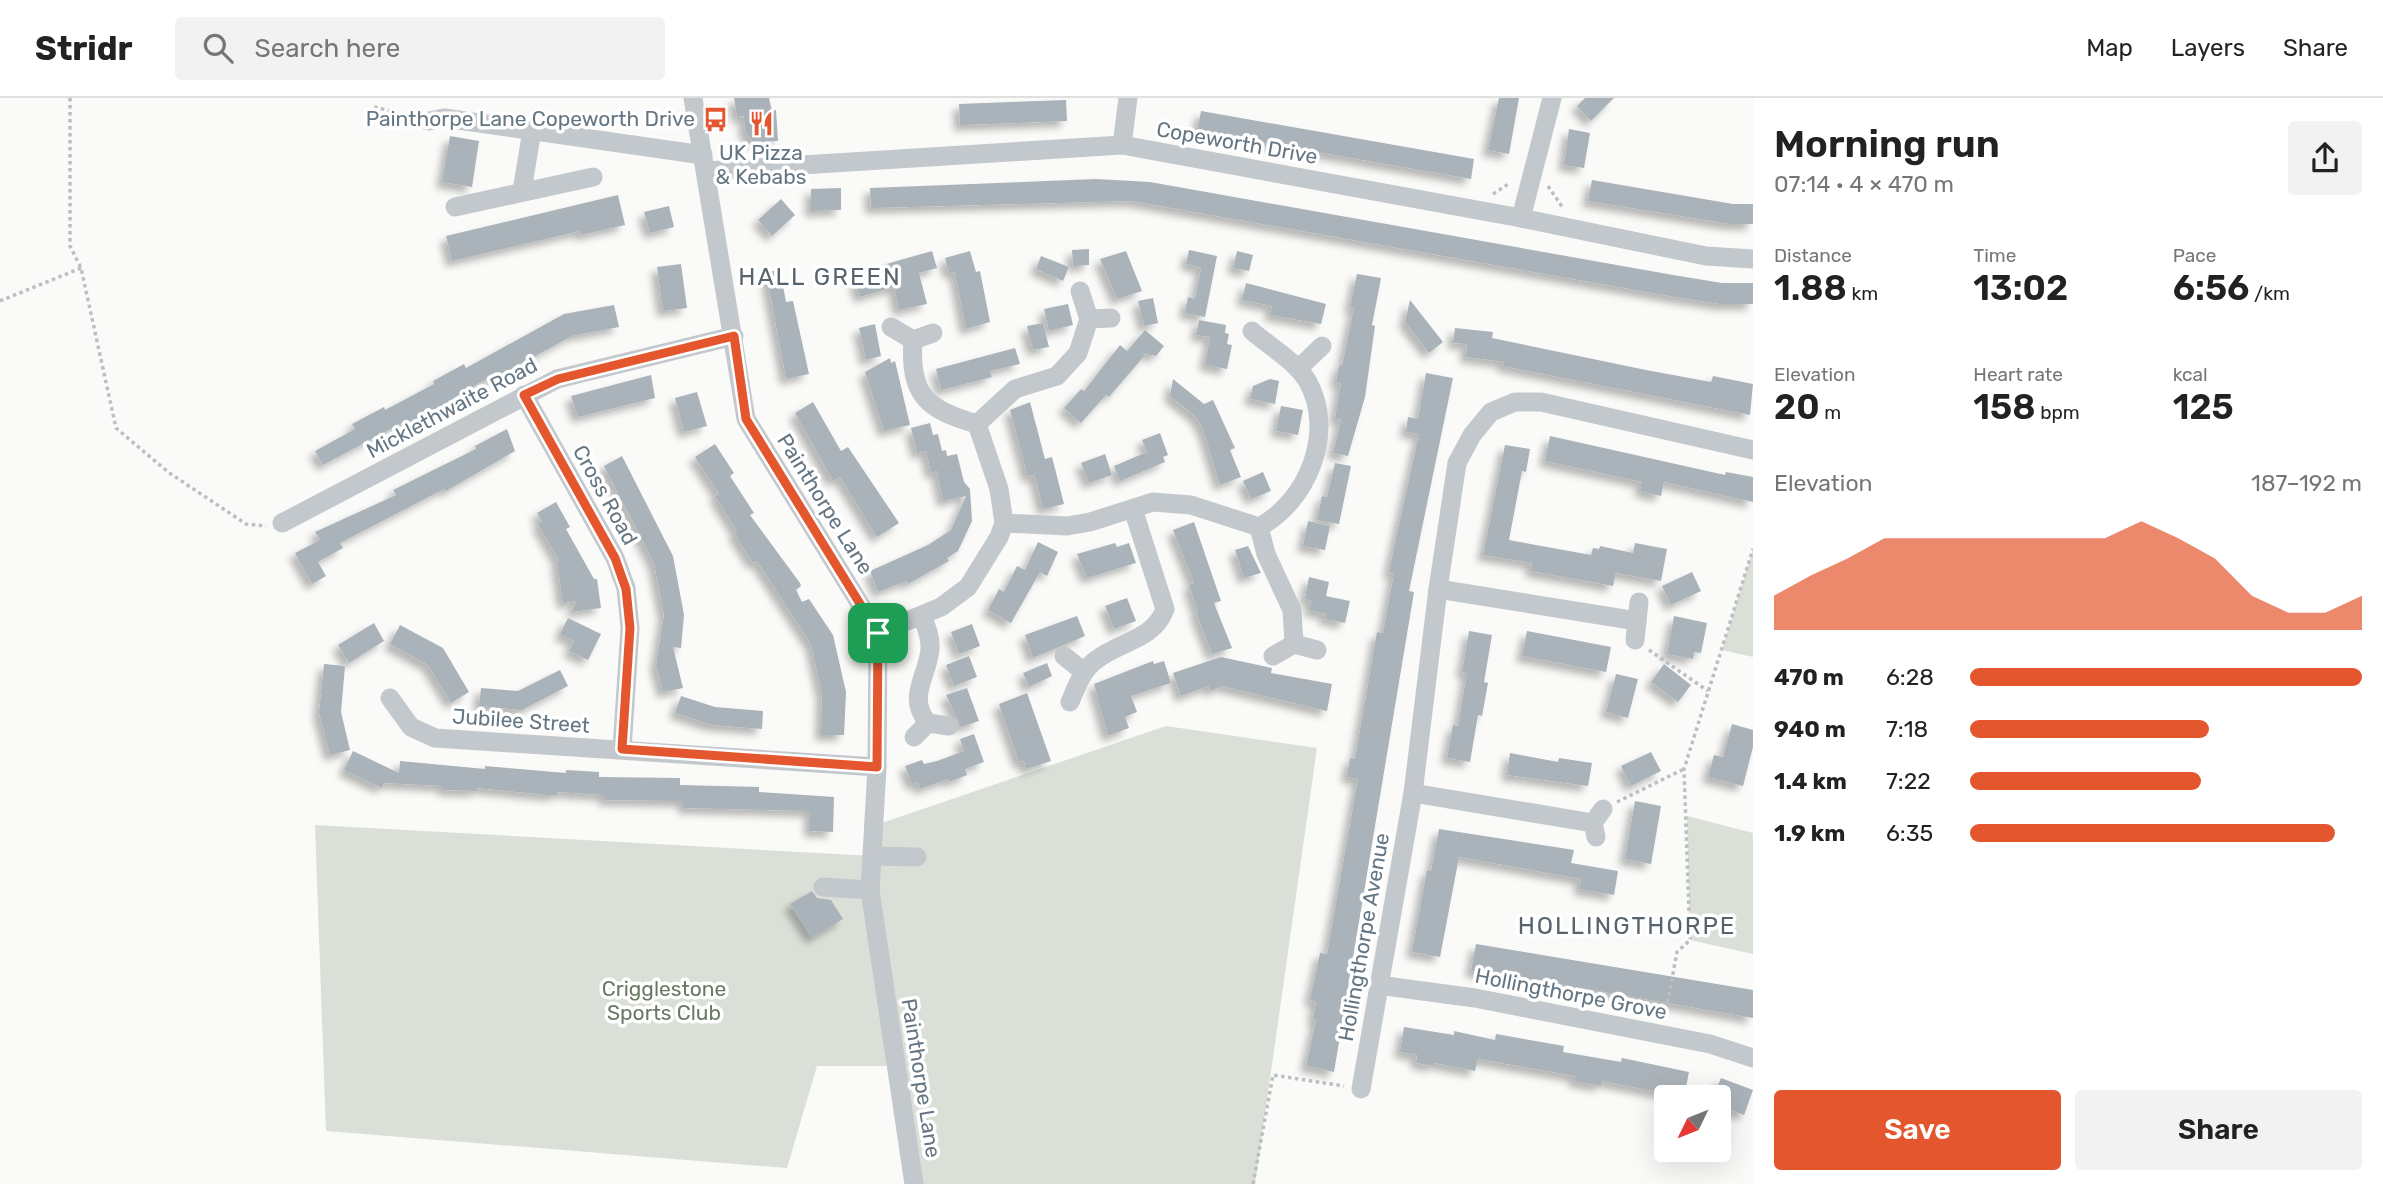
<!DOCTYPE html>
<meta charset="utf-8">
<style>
body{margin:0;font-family:Rubik,sans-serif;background:#f2f2f2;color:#222;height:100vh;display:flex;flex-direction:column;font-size:26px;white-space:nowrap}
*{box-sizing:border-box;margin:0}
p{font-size:23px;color:#767676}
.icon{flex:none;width:38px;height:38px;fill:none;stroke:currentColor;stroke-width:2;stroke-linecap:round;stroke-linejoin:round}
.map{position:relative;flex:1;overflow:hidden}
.details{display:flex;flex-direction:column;background:#fff;width:630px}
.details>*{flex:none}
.needle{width:46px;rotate:227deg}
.buttons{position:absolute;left:1654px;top:987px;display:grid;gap:14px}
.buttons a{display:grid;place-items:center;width:77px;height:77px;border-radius:7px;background:#fff;box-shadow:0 7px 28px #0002;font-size:35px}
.pin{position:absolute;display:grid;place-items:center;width:60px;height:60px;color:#fff;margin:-30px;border-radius:14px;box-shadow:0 4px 10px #0006}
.round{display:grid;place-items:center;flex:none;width:74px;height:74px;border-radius:7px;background:#f2f2f2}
.headline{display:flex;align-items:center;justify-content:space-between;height:119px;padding:0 21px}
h1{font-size:38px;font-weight:600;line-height:52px}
.figures{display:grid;grid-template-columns:repeat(3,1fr);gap:10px;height:119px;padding:7px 21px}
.figures div{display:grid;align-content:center}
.figures b{font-size:35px;font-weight:600}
.figures small{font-size:19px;font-weight:400}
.figures p{font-size:19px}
.chart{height:196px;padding:14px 21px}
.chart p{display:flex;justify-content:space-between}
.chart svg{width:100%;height:126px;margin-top:7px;fill:#e4572e;opacity:.7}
.cta{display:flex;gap:14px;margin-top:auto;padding:14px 21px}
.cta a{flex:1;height:80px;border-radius:7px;background:#e4572e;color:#fff;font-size:28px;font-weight:600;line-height:80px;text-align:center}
.cta a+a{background:#f2f2f2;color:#222}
ul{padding:0 21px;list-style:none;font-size:23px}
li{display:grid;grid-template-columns:112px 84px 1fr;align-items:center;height:52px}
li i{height:18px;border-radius:9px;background:#e4572e}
header{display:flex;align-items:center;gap:42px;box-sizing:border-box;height:98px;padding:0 35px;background:#fff;border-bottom:2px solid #e0e0e0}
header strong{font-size:33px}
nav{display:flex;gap:38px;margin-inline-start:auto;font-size:24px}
.search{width:490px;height:63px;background:#f2f2f2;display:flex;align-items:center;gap:18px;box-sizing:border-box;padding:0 24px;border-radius:7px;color:#767676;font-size:26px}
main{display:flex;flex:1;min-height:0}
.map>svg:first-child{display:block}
.green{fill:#dadfd7}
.building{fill:#aab3b9;filter:url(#shadow)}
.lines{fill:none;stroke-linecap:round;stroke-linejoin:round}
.path{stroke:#bbbfc2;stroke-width:3.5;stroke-dasharray:3.5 3.5;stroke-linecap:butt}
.minor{stroke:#c3c8cc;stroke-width:19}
.route-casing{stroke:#fff;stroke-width:14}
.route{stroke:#e4572e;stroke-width:9}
.labels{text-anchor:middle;stroke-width:7;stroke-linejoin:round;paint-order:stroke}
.poi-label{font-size:21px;fill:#657683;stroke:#fff;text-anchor:end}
.street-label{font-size:21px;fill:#657683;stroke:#fff}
.park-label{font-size:21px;fill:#687a64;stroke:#fff}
.quarter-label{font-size:24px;letter-spacing:2px;fill:#57646e;stroke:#fff}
</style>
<header>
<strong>Stridr</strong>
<div class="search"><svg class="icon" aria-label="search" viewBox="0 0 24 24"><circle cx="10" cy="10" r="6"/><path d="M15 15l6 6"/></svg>Search here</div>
<nav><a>Map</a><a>Layers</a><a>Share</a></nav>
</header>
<main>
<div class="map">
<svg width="1753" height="1086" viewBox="0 0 1753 1086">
<defs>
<filter id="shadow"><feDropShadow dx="-6" dy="6" stdDeviation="3.5" flood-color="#0004"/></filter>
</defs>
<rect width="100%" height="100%" fill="#fafaf8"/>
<!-- green -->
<g class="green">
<polygon points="1753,451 1753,559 1722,552"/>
<polygon points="1166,628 1317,650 1255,1086 922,1086 895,968 817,968 787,1070 326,1033 315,727 872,758 873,728"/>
<polygon points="1687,718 1753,735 1753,856 1690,842"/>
</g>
<!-- building -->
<g class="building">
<polygon points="734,0 769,0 772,13 776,12 778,43 753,44 745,33 744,18 737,19"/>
<polygon points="1499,0 1519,0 1509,56 1488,52"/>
<polygon points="1585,0 1614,0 1591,23 1577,8"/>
<polygon points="1066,2 1067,23 960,27 959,6"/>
<polygon points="1201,13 1474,61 1471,81 1197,33"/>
<polygon points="1569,31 1590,35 1584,70 1564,67"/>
<polygon points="450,38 479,43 472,89 442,84"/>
<polygon points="1096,81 1150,84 1673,177 1722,185 1753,185 1753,206 1720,206 1675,199 1132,103 871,110 870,90"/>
<polygon points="1592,82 1733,106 1753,106 1753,126 1730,126 1588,103"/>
<polygon points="841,90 841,112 811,113 811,91"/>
<polygon points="618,97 625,127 581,137 580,133 452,163 446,138"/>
<polygon points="781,101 795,117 772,138 758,122"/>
<polygon points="669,108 674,129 650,135 644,114"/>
<polygon points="1089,151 1089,167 1073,168 1072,152"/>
<polygon points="1189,152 1217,158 1205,219 1185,215 1188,199 1195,201 1201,170 1186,166"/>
<polygon points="932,153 937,170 919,175 927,206 899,212 894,189 860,199 855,183 885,174 883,167"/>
<polygon points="970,153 976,174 980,173 990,224 966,231 955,174 949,175 945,160"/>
<polygon points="1126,153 1142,193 1117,201 1100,161"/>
<polygon points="1237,153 1253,157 1249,173 1233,170"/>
<polygon points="1041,158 1069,169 1063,183 1036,171"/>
<polygon points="681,166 687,210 663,213 657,169"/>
<polygon points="780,172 786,204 793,203 809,276 786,281 766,174"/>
<polygon points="1357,176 1381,180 1372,227 1375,228 1365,299 1348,358 1333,355 1341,322 1335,320 1341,285 1336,284 1339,268 1342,268 1354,210 1350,209"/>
<polygon points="1246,185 1326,206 1321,226 1270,217 1272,208 1242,202"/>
<polygon points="1153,200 1158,225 1144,228 1138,203"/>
<polygon points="1410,202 1443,244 1429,255 1405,224"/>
<polygon points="1068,206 1073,227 1049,233 1044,211"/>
<polygon points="614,207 619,229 572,238 491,282 490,279 406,328 404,324 323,367 315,353 355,331 352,326 384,309 385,312 434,286 433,283 464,266 466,270 564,216"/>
<polygon points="1199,222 1226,227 1225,235 1229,236 1227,246 1232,247 1227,271 1205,267 1210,239 1196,237"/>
<polygon points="1043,225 1049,249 1033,252 1027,228"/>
<polygon points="875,226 881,258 866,262 859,230"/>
<polygon points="1455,230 1493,234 1492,240 1646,272 1711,284 1713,278 1753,286 1750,317 1503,268 1504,264 1466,259 1467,246 1453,245"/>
<polygon points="1145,232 1164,248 1156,258 1142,255 1145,257 1109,299 1106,297 1081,325 1064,310 1081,291 1084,293 1120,247 1127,253"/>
<polygon points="1015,250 1020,266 990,273 992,279 941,292 936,271"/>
<polygon points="890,260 891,265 895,263 910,327 884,333 865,274"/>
<polygon points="1426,275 1453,280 1409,493 1414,494 1334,974 1306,968 1316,922 1313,921 1316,904 1310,902 1320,855 1327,856 1358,681 1347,679 1350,660 1355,661 1377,534 1383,535 1394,475 1389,474 1396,440 1419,336 1406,334 1408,319 1418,321"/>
<polygon points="651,277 655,300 578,319 571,298"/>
<polygon points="1173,281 1204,306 1213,302 1235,350 1230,352 1241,379 1220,387 1203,331 1196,319 1170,298"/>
<polygon points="1270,281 1279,283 1275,306 1250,301 1253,288"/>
<polygon points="697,294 707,328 684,334 675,300"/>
<polygon points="813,304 841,353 848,349 899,425 877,439 840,379 833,383 795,315"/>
<polygon points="1030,304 1045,361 1052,359 1064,406 1043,411 1036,382 1034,377 1028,379 1010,312"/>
<polygon points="1281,308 1303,312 1298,337 1276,333"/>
<polygon points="930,325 933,337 938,336 942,353 946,352 947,358 957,356 964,384 970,391 972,423 958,453 947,460 949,463 908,486 907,483 878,494 870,473 928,447 951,432 966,398 943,403 937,373 931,375 926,353 917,355 911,330"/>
<polygon points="507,331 515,353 446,393 444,391 340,445 343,450 318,464 326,478 312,486 295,455 320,442 315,434 396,397 393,392 476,351 475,348"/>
<polygon points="1160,335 1168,357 1163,359 1165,364 1120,383 1114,368 1147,354 1142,342"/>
<polygon points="1550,338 1725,377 1726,374 1753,379 1753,404 1664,384 1661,398 1640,393 1642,384 1545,363"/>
<polygon points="715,346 734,375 730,378 754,415 750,417 800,485 801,488 796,492 802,504 809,501 833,537 846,594 844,637 821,637 822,596 811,546 757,463 753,465 734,435 737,433 715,398 719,396 695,359"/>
<polygon points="1505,347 1530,351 1526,374 1522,373 1509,442 1591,457 1593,450 1599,451 1600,448 1633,455 1635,445 1667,451 1661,483 1616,475 1613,488 1531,473 1532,465 1483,457"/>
<polygon points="1105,356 1112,377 1089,385 1081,365"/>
<polygon points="622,358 673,458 684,517 681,550 673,549 683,590 663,594 656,567 664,517 654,465 604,368"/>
<polygon points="1335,365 1351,368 1339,426 1317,422 1322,398 1327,399"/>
<polygon points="1263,374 1271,393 1251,401 1243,383"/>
<polygon points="556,404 570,429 566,431 594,481 597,481 601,510 571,514 577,503 563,505 557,464 559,463 538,426 542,424 537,415"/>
<polygon points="1308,423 1330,428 1325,452 1303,448"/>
<polygon points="1194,424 1221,503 1214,505 1232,550 1212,556 1196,515 1198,514 1189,487 1194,485 1173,432"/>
<polygon points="1038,444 1058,454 1047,478 1040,474 1011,525 988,512 999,491 1004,494 1017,468 1025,472"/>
<polygon points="1115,445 1117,449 1129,445 1136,465 1087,480 1077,456"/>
<polygon points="1248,448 1261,475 1244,480 1235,452"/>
<polygon points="1692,474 1701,493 1671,507 1662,488"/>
<polygon points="1309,479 1329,484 1326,498 1350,503 1345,525 1325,521 1326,516 1309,512 1312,503 1305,501"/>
<polygon points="1127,500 1136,523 1114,531 1105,508"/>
<polygon points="1077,518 1085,538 1033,560 1025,537"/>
<polygon points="1674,518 1707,525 1701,555 1694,554 1693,561 1667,556"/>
<polygon points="568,520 601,536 588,562 569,553 574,543 560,536"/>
<polygon points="374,525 384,543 349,565 338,547"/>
<polygon points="972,526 980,548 959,556 951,534"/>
<polygon points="400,527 443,550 469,594 451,605 428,567 390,546"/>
<polygon points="1469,533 1492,537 1484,584 1488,585 1482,618 1478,617 1470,664 1447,660 1453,627 1458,628 1467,575 1462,574"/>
<polygon points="1527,533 1611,549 1606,574 1522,558"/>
<polygon points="969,558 977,579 954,588 946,567"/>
<polygon points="1221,559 1272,570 1271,575 1332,586 1327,613 1222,588 1210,593 1209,588 1181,598 1173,575"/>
<polygon points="1153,563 1154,566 1164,563 1171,585 1131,598 1137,614 1125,619 1129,630 1108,638 1094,586"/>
<polygon points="1047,565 1052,578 1029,589 1023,575"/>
<polygon points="324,566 345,568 341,614 350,652 330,657 319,615"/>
<polygon points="1664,566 1691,587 1678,604 1651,584"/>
<polygon points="560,572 568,588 522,612 479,608 481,590 518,593"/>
<polygon points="1616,576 1638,581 1628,620 1606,614"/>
<polygon points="967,590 979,623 961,629 946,597"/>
<polygon points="1027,595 1051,663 1026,671 1024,663 1019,664 999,606"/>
<polygon points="681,598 715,609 763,613 762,631 712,627 675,615"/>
<polygon points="1732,626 1753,632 1753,649 1743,688 1708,679 1714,657 1723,659"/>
<polygon points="974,636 984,664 965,671 967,677 949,684 948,681 920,691 918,684 912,686 905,668 922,662 924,666 937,663 964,653 960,641"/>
<polygon points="353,653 399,675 400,663 485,671 485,668 566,675 566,672 599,674 599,679 680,680 680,687 759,689 759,694 834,699 833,734 810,733 810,713 684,710 684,703 605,702 605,697 558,694 557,697 547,697 477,690 477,693 444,692 444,688 384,685 382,690 344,672"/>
<polygon points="1651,654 1661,673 1631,688 1621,668"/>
<polygon points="1510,655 1558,664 1559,660 1592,665 1588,688 1507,677"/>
<polygon points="1635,703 1661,708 1651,766 1625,761"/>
<polygon points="1439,731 1574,752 1571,765 1618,773 1614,797 1579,791 1581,781 1459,759 1440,859 1412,854 1427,772 1431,773"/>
<polygon points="812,793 817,800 831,802 843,821 812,840 790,806"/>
<polygon points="1476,846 1753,892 1753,920 1506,877 1506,880 1471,873"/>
<polygon points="1404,929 1454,937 1454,933 1495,942 1496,936 1564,948 1563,954 1621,964 1622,960 1689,974 1684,999 1602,983 1601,988 1574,983 1575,978 1478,961 1475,973 1434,965 1433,968 1416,965 1417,957 1400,954"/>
<polygon points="1721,980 1753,992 1744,1017 1718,1007 1718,999 1713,999"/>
</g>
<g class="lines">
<!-- path -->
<g class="path">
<polyline points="70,0 70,148 81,170 116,330 168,374 246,426 266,428"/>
<polyline points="374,9 412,18"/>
<polyline points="1548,88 1563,110"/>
<polyline points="1493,96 1510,85"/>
<polyline points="0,203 81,170"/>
<polyline points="1649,552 1708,593"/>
<polyline points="1617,704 1684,671"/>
<polyline points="1665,918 1677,854 1690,842 1684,671 1753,451"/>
<polyline points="1253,1086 1273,977 1344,988"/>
</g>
<!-- minor -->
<g class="minor">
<polyline points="693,0 746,321 878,535 877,669 870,792 914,1086"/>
<polyline points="429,23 444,20 703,57"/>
<polyline points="1122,47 1128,0"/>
<polyline points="706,73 1122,47 1521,120 1706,158 1753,161"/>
<polyline points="522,93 532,32"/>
<polyline points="455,109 593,79"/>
<polyline points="1521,120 1552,0"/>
<polyline points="1080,193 1089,221 1111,220"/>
<polyline points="891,229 913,242 933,235"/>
<path d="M913,242C909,297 927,312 977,326"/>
<polyline points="1298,271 1322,248"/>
<polyline points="524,297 615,460 626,490 630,530 622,651"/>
<polyline points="977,326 1015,291 1057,278 1078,255 1089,221"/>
<polyline points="282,425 557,281 734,238"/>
<path d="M1004,425L1067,428L1090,424L1153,404L1191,407L1259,429C1307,404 1336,335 1308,284C1296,263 1270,249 1252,233"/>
<polyline points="1259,429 1266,456 1292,512 1294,546"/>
<polyline points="1438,491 1637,523"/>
<path d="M922,518C926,528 931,539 930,551C928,578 906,599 928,625"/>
<polyline points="878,535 941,509 968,489 999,439 1004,425 999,391 977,326"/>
<polyline points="1635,542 1639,504"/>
<polyline points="1064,558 1084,574"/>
<polyline points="1273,558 1294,546 1317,552"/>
<polyline points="390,600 411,629 435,640 877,669"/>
<path d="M1070,604C1077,588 1082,572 1096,562C1120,543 1154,542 1165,511L1133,411"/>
<polyline points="914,639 928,625 949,628"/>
<polyline points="1413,695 1593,725"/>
<polyline points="1596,739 1593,725 1603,711"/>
<polyline points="873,758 917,759"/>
<polyline points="823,789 870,792"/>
<polyline points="1378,887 1475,900 1710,946 1753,960"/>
<polyline points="1361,991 1413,695 1438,491 1457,365 1472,337 1491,314 1515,304 1541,304 1753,352"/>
</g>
</g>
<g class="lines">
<defs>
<polygon id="route" points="734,238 746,321 878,535 877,669 622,651 630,530 626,491 615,460 524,297 558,281"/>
</defs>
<!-- route casing -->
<use href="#route" class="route-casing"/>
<!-- route -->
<use href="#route" class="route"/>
</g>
<!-- icons -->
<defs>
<symbol id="bus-bare" viewBox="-9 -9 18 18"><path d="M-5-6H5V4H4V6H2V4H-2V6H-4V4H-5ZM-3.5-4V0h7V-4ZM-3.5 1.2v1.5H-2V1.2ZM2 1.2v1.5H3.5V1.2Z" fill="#e4572e" stroke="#fff" stroke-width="2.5" paint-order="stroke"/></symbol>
<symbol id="restaurant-bare" viewBox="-9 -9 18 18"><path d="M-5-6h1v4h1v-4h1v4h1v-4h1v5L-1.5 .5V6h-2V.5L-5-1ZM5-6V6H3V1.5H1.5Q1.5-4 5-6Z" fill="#e4572e" stroke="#fff" stroke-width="2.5" paint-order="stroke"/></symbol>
</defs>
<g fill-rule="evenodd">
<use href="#bus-bare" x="698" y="4" width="35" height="35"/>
<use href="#restaurant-bare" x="744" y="8" width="35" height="35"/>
</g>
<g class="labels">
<!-- poi labels -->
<g class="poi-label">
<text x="695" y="28">Painthorpe Lane Copeworth Drive</text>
<text x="761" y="62" text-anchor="middle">UK Pizza<tspan x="761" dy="24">&amp; Kebabs</tspan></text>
</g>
<!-- street labels -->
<g class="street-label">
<text transform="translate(1237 45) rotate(10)" y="7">Copeworth Drive</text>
<text transform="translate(452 310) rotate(-28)" y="7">Micklethwaite Road</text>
<text transform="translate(605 397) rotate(61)" y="7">Cross Road</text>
<text transform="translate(825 406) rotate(58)" y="7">Painthorpe Lane</text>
<text transform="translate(521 623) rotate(4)" y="7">Jubilee Street</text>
<text transform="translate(1364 839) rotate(-80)" y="7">Hollingthorpe Avenue</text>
<text transform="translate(1571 896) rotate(11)" y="7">Hollingthorpe Grove</text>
<text transform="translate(921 980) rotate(81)" y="7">Painthorpe Lane</text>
</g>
<!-- park labels -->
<g class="park-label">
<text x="664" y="898">Crigglestone<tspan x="664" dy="24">Sports Club</tspan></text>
</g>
<!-- quarter labels -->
<g class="quarter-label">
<text x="820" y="187">HALL GREEN</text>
<text x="1627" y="836">HOLLINGTHORPE</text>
</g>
</g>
</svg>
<div class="buttons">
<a><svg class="needle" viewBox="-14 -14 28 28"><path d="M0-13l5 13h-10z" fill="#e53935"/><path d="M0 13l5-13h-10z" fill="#767676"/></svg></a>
</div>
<div class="pin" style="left:878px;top:535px;background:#1e9e55"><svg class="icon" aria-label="arrive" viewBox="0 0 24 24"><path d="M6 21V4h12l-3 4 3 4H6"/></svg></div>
</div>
<section class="details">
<div class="headline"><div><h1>Morning run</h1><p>07:14 · 4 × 470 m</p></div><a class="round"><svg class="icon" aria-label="share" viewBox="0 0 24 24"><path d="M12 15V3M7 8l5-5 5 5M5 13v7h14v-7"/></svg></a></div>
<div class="figures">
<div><p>Distance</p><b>1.88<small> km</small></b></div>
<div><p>Time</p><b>13:02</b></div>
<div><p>Pace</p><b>6:56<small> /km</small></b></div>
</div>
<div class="figures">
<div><p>Elevation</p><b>20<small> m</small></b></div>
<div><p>Heart rate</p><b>158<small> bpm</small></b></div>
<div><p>kcal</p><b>125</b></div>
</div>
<div class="chart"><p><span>Elevation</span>187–192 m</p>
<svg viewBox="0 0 160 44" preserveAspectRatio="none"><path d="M0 44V32L10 25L20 19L30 12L40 12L50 12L60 12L70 12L80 12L90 12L100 6L110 12L120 19L130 32L140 38L150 38L160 32V44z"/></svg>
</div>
<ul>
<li><b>470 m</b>6:28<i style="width:100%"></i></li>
<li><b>940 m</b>7:18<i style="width:61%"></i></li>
<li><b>1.4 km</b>7:22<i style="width:59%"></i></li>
<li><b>1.9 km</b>6:35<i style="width:93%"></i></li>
</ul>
<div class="cta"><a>Save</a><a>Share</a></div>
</section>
</main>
